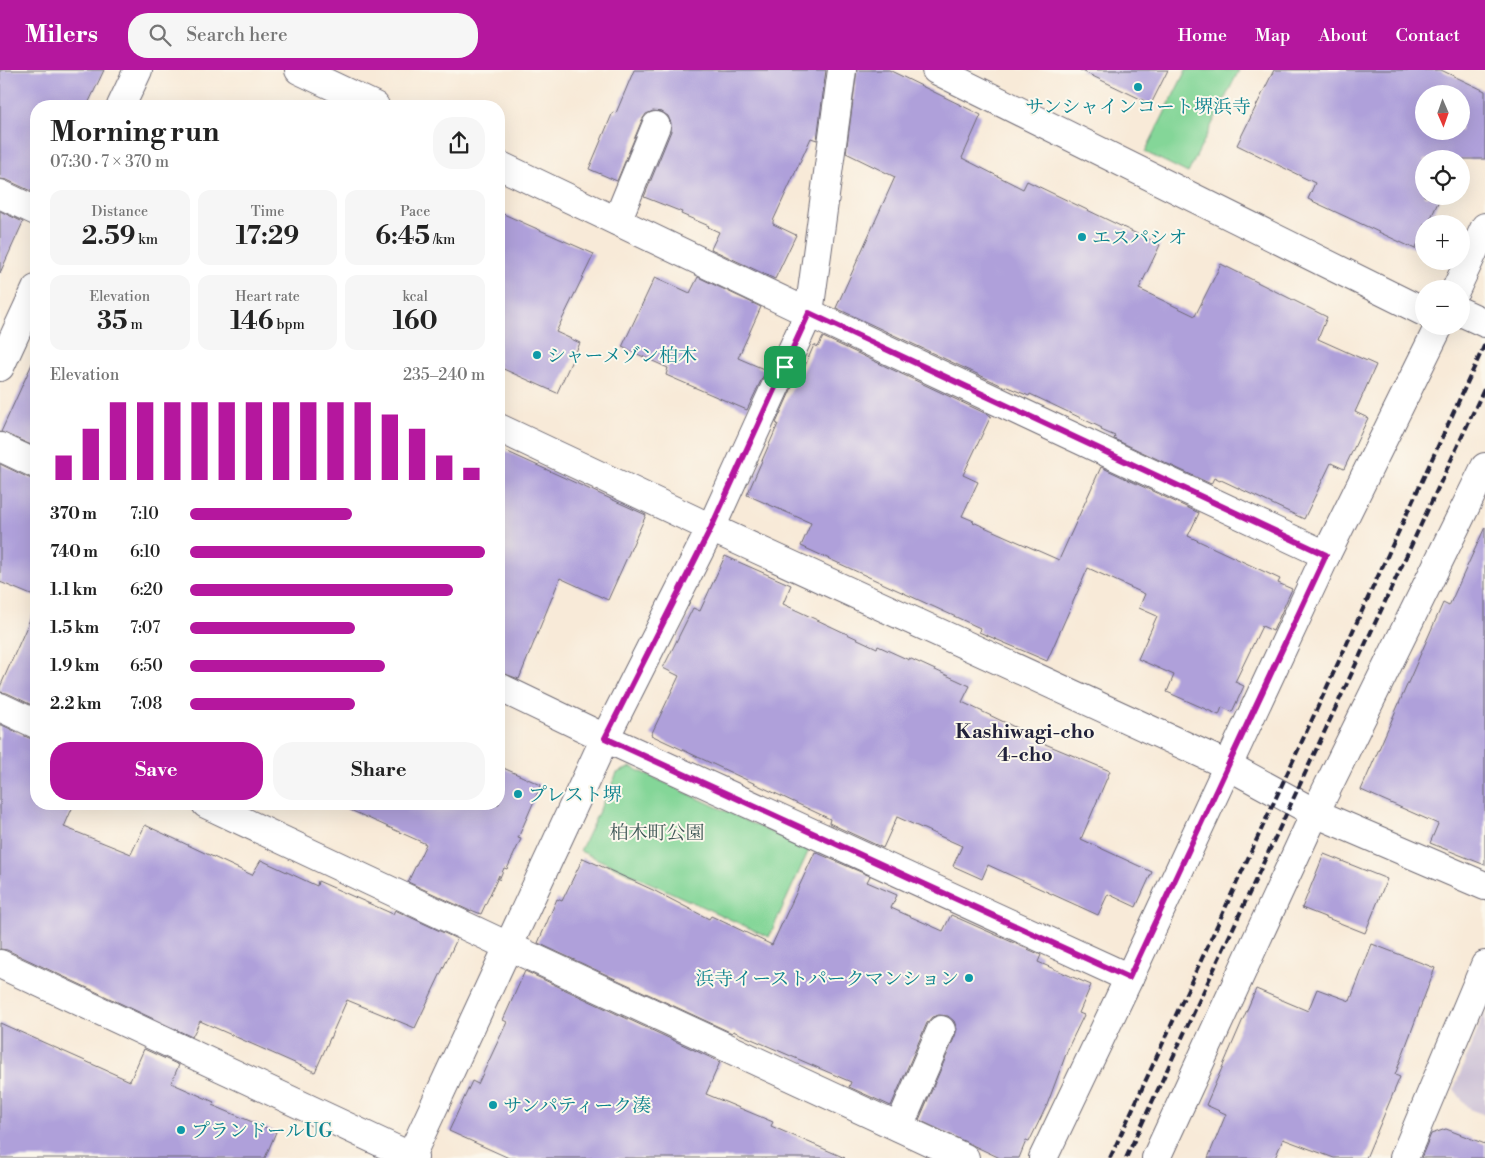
<!DOCTYPE html>
<meta charset="utf-8">
<style>
body{margin:0;font-family:"Libre Bodoni","Noto Serif JP",serif;background:#f6f6f6;color:#222;height:100vh;display:flex;flex-direction:column;font-size:19px;white-space:nowrap}
*{box-sizing:border-box;margin:0}
p{font-size:16px;color:#767676}
.icon{flex:none;width:28px;height:28px;fill:none;stroke:currentColor;stroke-width:2;stroke-linecap:round;stroke-linejoin:round}
.map{position:relative;flex:1;overflow:hidden}
.sheet{position:absolute;left:30px;top:30px;width:475px;height:710px;display:flex;flex-direction:column;background:#fff;border-radius:20px;box-shadow:0 5px 20px #0002}
.sheet>*{flex:none}
.needle{width:32px;rotate:178deg}
.tools{position:absolute;left:1415px;top:15px;display:grid;gap:10px}
.tools a{display:grid;place-items:center;width:55px;height:55px;border-radius:50%;background:#fff;box-shadow:0 5px 20px #0002;font-size:25px}
.pin{position:absolute;display:grid;place-items:center;width:42px;height:42px;color:#fff;margin:-21px;border-radius:10px;box-shadow:0 2px 8px #0006}
.round{display:grid;place-items:center;flex:none;width:52px;height:52px;border-radius:20px;background:#f6f6f6}
.summary{display:flex;align-items:center;justify-content:space-between;height:85px;padding:0 20px}
h1{font-size:28px;font-weight:700;line-height:38px}
.metrics{display:grid;grid-template-columns:repeat(3,1fr);gap:8px;height:85px;padding:5px 20px}
.metrics div{display:grid;align-content:center;border-radius:12px;background:#f6f6f6;text-align:center}
.metrics b{font-size:25px;font-weight:700}
.metrics small{font-size:14px;font-weight:400}
.metrics p{font-size:14px}
.chart{height:140px;padding:10px 20px}
.chart p{display:flex;justify-content:space-between}
.chart svg{width:100%;height:90px;margin-top:5px;stroke:#b5179e;stroke-width:6}
.action{display:flex;gap:10px;margin-top:auto;padding:10px 20px}
.action a{flex:1;height:58px;border-radius:20px;background:#b5179e;color:#fff;font-size:20px;font-weight:700;line-height:58px;text-align:center}
.action a+a{background:#f6f6f6;color:#222}
ul{padding:0 20px;list-style:none;font-size:16px}
li{display:grid;grid-template-columns:80px 60px 1fr;align-items:center;height:38px}
li i{height:12px;border-radius:6px;background:#b5179e}
header{display:flex;align-items:center;gap:30px;box-sizing:border-box;height:70px;padding:0 25px;background:#b5179e;color:#fff}
header strong{font-size:24px}
nav{display:flex;gap:28px;margin-inline-start:auto;font-size:18px}
.search{width:350px;height:45px;background:#f6f6f6;display:flex;align-items:center;gap:12px;box-sizing:border-box;padding:0 18px;border-radius:20px;color:#767676;font-size:19px}
.map>svg:first-child{display:block}
.industrial{fill:#cbbfd5}
.green{fill:#84d698;stroke:#537c6a}
.building{fill:#afa0da;fill-rule:evenodd}
.lines{fill:none;stroke-linecap:round;stroke-linejoin:round}
.minor-casing{stroke:#6d6872;stroke-width:30}
.minor{stroke:#fff;stroke-width:28}
.rail{stroke:#22223b;stroke-width:4;stroke-dasharray:8 4;stroke-linecap:butt}
.route-casing{stroke:#fff;stroke-width:10}
.route{stroke:#b5179e;stroke-width:6}
.culture-dot{fill:#0f9aa8;stroke:#fbf7ec;stroke-width:2}
.labels{text-anchor:middle;stroke-width:4;stroke-linejoin:round;paint-order:stroke}
.culture-label{font-size:19px;fill:#0d838f;stroke:#fbf7ec;text-anchor:start}
.park-label{font-size:19px;fill:#3f5857;stroke:#fbf7ec}
.neighbourhood-label{font-size:20px;font-weight:bold;fill:#22223b;stroke:#fbf7ec}
</style>
<header>
<strong>Milers</strong>
<div class="search"><svg class="icon" aria-label="search" viewBox="0 0 24 24"><circle cx="10" cy="10" r="6"/><path d="M15 15l6 6"/></svg>Search here</div>
<nav><a>Home</a><a>Map</a><a>About</a><a>Contact</a></nav>
</header>
<div class="map">
<svg width="1485" height="1088" viewBox="0 0 1485 1088">
<rect width="100%" height="100%" fill="#fbf7ec"/>
<filter id="ink" filterUnits="userSpaceOnUse"><feTurbulence type="fractalNoise" baseFrequency=".02" numOctaves="2"/><feDisplacementMap in="SourceGraphic" scale="10" xChannelSelector="R" yChannelSelector="G"/><feConvolveMatrix kernelMatrix="1 2 1 2 8 2 1 2 1" color-interpolation-filters="sRGB"/></filter>
<filter id="wash" filterUnits="userSpaceOnUse"><feTurbulence type="fractalNoise" baseFrequency=".0096" numOctaves="4" result="noise"/><feDisplacementMap in="SourceGraphic" scale="20" xChannelSelector="R" yChannelSelector="G"/><feGaussianBlur stdDeviation="1.12" result="paint"/><feColorMatrix in="noise" values="0 0 0 0 0 0 0 0 0 0 0 0 0 0 0 0 0 1.4 0 .05"/><feComposite in="paint" operator="in"/></filter>
<g filter="url(#wash)">
<rect width="100%" height="100%" fill="#f8ead8"/>
<!-- industrial -->
<polygon class="industrial" points="1485,942 1485,1045 1469,1039 1454,1019"/>
<!-- green -->
<g class="green">
<polygon points="1186,0 1239,0 1188,103 1145,82"/>
<polygon points="631,697 809,780 769,867 580,781 617,703"/>
</g>
<g id="blocks">
<!-- building -->
<g class="building">
<polygon points="0,0 104,0 87,36 36,36 35,123 7,110 0,109"/>
<polygon points="634,0 826,0 817,70 811,68 773,151 773,154 796,165 775,209 711,179 719,162 708,157 709,156 681,144 682,142 644,127 671,61 671,53 668,46 662,42 653,41 646,44 642,50 617,111 589,99 613,42 616,43"/>
<polygon points="857,0 889,0 981,45 962,88 1023,119 1027,111 1160,175 1139,219 1195,246 1221,194 1327,247 1318,269 1376,295 1355,342 1368,348 1344,399 1331,393 1304,449 1221,410 1220,411 1214,408 1211,414 1114,369 1115,366 1101,360 1102,358 1030,324 1029,326 1005,316 1005,317 836,238 895,107 846,83"/>
<polygon points="1080,0 1168,0 1151,34"/>
<path d="M1274,0H1441L1485,21V89H1424V126H1441L1428,154H1424V162L1415,179L1308,129L1315,113L1237,75ZM1424,24H1461V61H1424Z"/>
<polygon points="0,141 23,152 0,203"/>
<polygon points="499,142 594,184 556,262 580,273 557,323 499,297"/>
<polygon points="655,207 690,223 698,207 761,237 738,288 766,300 747,340 666,305 668,298 622,277"/>
<polygon points="823,267 991,346 963,405 978,412 962,446 974,451 973,452 1059,490 1101,397 1199,443 1188,466 1280,509 1278,513 1292,519 1273,561 1262,556 1235,612 1244,616 1232,642 1222,637 1219,645 1167,622 1174,605 1138,589 1157,546 1139,538 1145,524 1088,498 1047,591 979,562 980,558 801,476 811,453 747,425 778,354 776,353 794,313 797,314 814,275 818,277"/>
<polygon points="36,285 36,377 1,362"/>
<polygon points="499,378 646,445 608,530 560,508 519,609 499,602"/>
<polygon points="0,394 29,408 36,409 36,527 0,512"/>
<polygon points="1485,457 1485,795 1430,773 1438,754 1361,720 1443,533 1449,536"/>
<polygon points="725,486 791,515 783,534 877,578 878,576 909,590 909,588 970,616 962,632 1027,663 1026,666 1110,701 1081,769 1152,802 1136,837 1108,824 1098,845 988,795 982,809 953,796 962,776 897,747 883,778 829,753 830,749 651,665 679,606 663,598 693,538 700,541"/>
<polygon points="36,536 36,637 7,623 0,622 0,617"/>
<polygon points="0,654 29,668 36,669 36,734 74,734 64,757 131,784 145,755 252,805 261,790 317,816 318,811 393,844 395,840 457,869 415,958 347,930 315,1002 200,951 192,967 7,880 0,879"/>
<polygon points="499,696 541,715 518,768 521,769 507,799 504,798 499,810 499,805 481,844 471,840 470,841 408,812 426,774 337,734 499,734"/>
<polygon points="815,782 870,806 867,812 897,825 891,838 943,861 951,845 1041,885 1038,892 1091,915 1079,943 1084,945 1069,976 1047,1035 1029,1072 1026,1071 1019,1088 1000,1088 919,1050 955,966 957,959 954,951 948,946 939,945 932,947 927,953 891,1036 849,1017 851,1012 733,961 732,963 538,873 557,829 562,831 583,788 653,820 709,849 711,846 772,875"/>
<polygon points="1324,784 1387,809 1365,863 1302,838"/>
<polygon points="1372,874 1435,898 1395,1005 1400,1007 1366,1088 1334,1088 1283,1069 1275,1088 1208,1088 1226,1044 1206,1035 1256,919 1308,941 1317,919 1350,931"/>
<polygon points="525,901 720,992 706,1024 773,1052 771,1056 845,1088 509,1088 449,1061 472,1011 478,1014 507,952 503,950"/>
<polygon points="0,953 130,1011 144,979 179,995 171,1013 214,1032 212,1035 276,1062 265,1088 0,1088"/>
<polygon points="1446,1059 1485,1074 1485,1088 1421,1088 1431,1064"/>
</g>
</g>
</g>
<g filter="url(#ink)">
<use href="#blocks" fill-opacity="0" stroke="#6d6872" stroke-width="1"/>
<g class="lines">
<defs>
<g id="minor">
<polyline points="299,0 375,36"/>
<polyline points="936,0 1424,242"/>
<polyline points="121,36 138,0"/>
<polyline points="499,95 809,243 1326,485"/>
<polyline points="0,124 36,141"/>
<polyline points="617,151 656,56"/>
<polyline points="1456,219 1485,157"/>
<polyline points="1461,242 1485,253"/>
<polyline points="0,297 36,219"/>
<polyline points="499,358 711,458 1227,695 1315,743 1485,816"/>
<polyline points="0,377 36,394"/>
<polyline points="499,617 605,668 1129,908"/>
<polyline points="0,637 36,654"/>
<polyline points="206,734 508,876 965,1088"/>
<polyline points="0,894 414,1088"/>
<polyline points="899,1057 941,960"/>
<polyline points="410,1088 605,668 711,458 809,243 842,0"/>
<polyline points="1043,1088 1129,908 1326,485 1439,256"/>
<polyline points="1156,1088 1315,743 1485,397"/>
<polyline points="1404,1088 1485,895"/>
</g>
</defs>
<!-- minor casing -->
<use href="#minor" class="minor-casing"/>
<!-- minor -->
<use href="#minor" class="minor"/>
<!-- rail -->
<g class="rail">
<polyline points="1110,1088 1485,274"/>
<polyline points="1126,1088 1485,317"/>
</g>
</g>
</g>
<g class="lines" filter="url(#ink)">
<defs>
<polygon id="route" points="809,243 1326,485 1129,908 605,668 711,458"/>
</defs>
<!-- route casing -->
<use href="#route" class="route-casing"/>
<!-- route -->
<use href="#route" class="route"/>
</g>
<!-- markers -->
<g class="culture-dot">
<circle cx="1138" cy="17" r="5"/>
<circle cx="1082" cy="167" r="5"/>
<circle cx="537" cy="285" r="5"/>
<circle cx="518" cy="724" r="5"/>
<circle cx="969" cy="908" r="5"/>
<circle cx="493" cy="1035" r="5"/>
<circle cx="181" cy="1060" r="5"/>
</g>
<g class="labels">
<!-- culture labels -->
<g class="culture-label">
<text x="1138" y="43" text-anchor="middle">サンシャインコート堺浜寺</text>
<text x="1092" y="174">エスパシオ</text>
<text x="547" y="292">シャーメゾン柏木</text>
<text x="528" y="731">プレスト堺</text>
<text x="959" y="915" text-anchor="end">浜寺イーストパークマンション</text>
<text x="503" y="1042">サンパティーク湊</text>
<text x="191" y="1067">プランドールUG</text>
</g>
<!-- park labels -->
<g class="park-label">
<text x="657" y="769">柏木町公園</text>
</g>
<!-- neighbourhood labels -->
<g class="neighbourhood-label">
<text x="1025" y="668">Kashiwagi-cho<tspan x="1025" dy="23">4-cho</tspan></text>
</g>
</g>
</svg>
<div class="tools">
<a><svg class="needle" viewBox="-14 -14 28 28"><path d="M0-13l5 13h-10z" fill="#e53935"/><path d="M0 13l5-13h-10z" fill="#767676"/></svg></a>
<a><svg class="icon" aria-label="locate" viewBox="0 0 24 24"><circle cx="12" cy="12" r="6"/><path d="M12 2v4M12 18v4M2 12h4M18 12h4"/></svg></a>
<a>+</a>
<a>−</a>
</div>
<div class="pin" style="left:785px;top:297px;background:#1e9e55"><svg class="icon" aria-label="arrive" viewBox="0 0 24 24"><path d="M6 21V4h12l-3 4 3 4H6"/></svg></div>
<section class="sheet">
<div class="summary"><div><h1>Morning run</h1><p>07:30 · 7 × 370 m</p></div><a class="round"><svg class="icon" aria-label="share" viewBox="0 0 24 24"><path d="M12 15V3M7 8l5-5 5 5M5 13v7h14v-7"/></svg></a></div>
<div class="metrics">
<div><p>Distance</p><b>2.59<small> km</small></b></div>
<div><p>Time</p><b>17:29</b></div>
<div><p>Pace</p><b>6:45<small> /km</small></b></div>
</div>
<div class="metrics">
<div><p>Elevation</p><b>35<small> m</small></b></div>
<div><p>Heart rate</p><b>146<small> bpm</small></b></div>
<div><p>kcal</p><b>160</b></div>
</div>
<div class="chart"><p><span>Elevation</span>235–240 m</p>
<svg viewBox="0 0 160 44" preserveAspectRatio="none"><path d="M5 44V32M15 44V19M25 44V6M35 44V6M45 44V6M55 44V6M65 44V6M75 44V6M85 44V6M95 44V6M105 44V6M115 44V6M125 44V12M135 44V19M145 44V32M155 44V38"/></svg>
</div>
<ul>
<li><b>370 m</b>7:10<i style="width:55%"></i></li>
<li><b>740 m</b>6:10<i style="width:100%"></i></li>
<li><b>1.1 km</b>6:20<i style="width:89%"></i></li>
<li><b>1.5 km</b>7:07<i style="width:56%"></i></li>
<li><b>1.9 km</b>6:50<i style="width:66%"></i></li>
<li><b>2.2 km</b>7:08<i style="width:56%"></i></li>
</ul>
<div class="action"><a>Save</a><a>Share</a></div>
</section>
</div>
